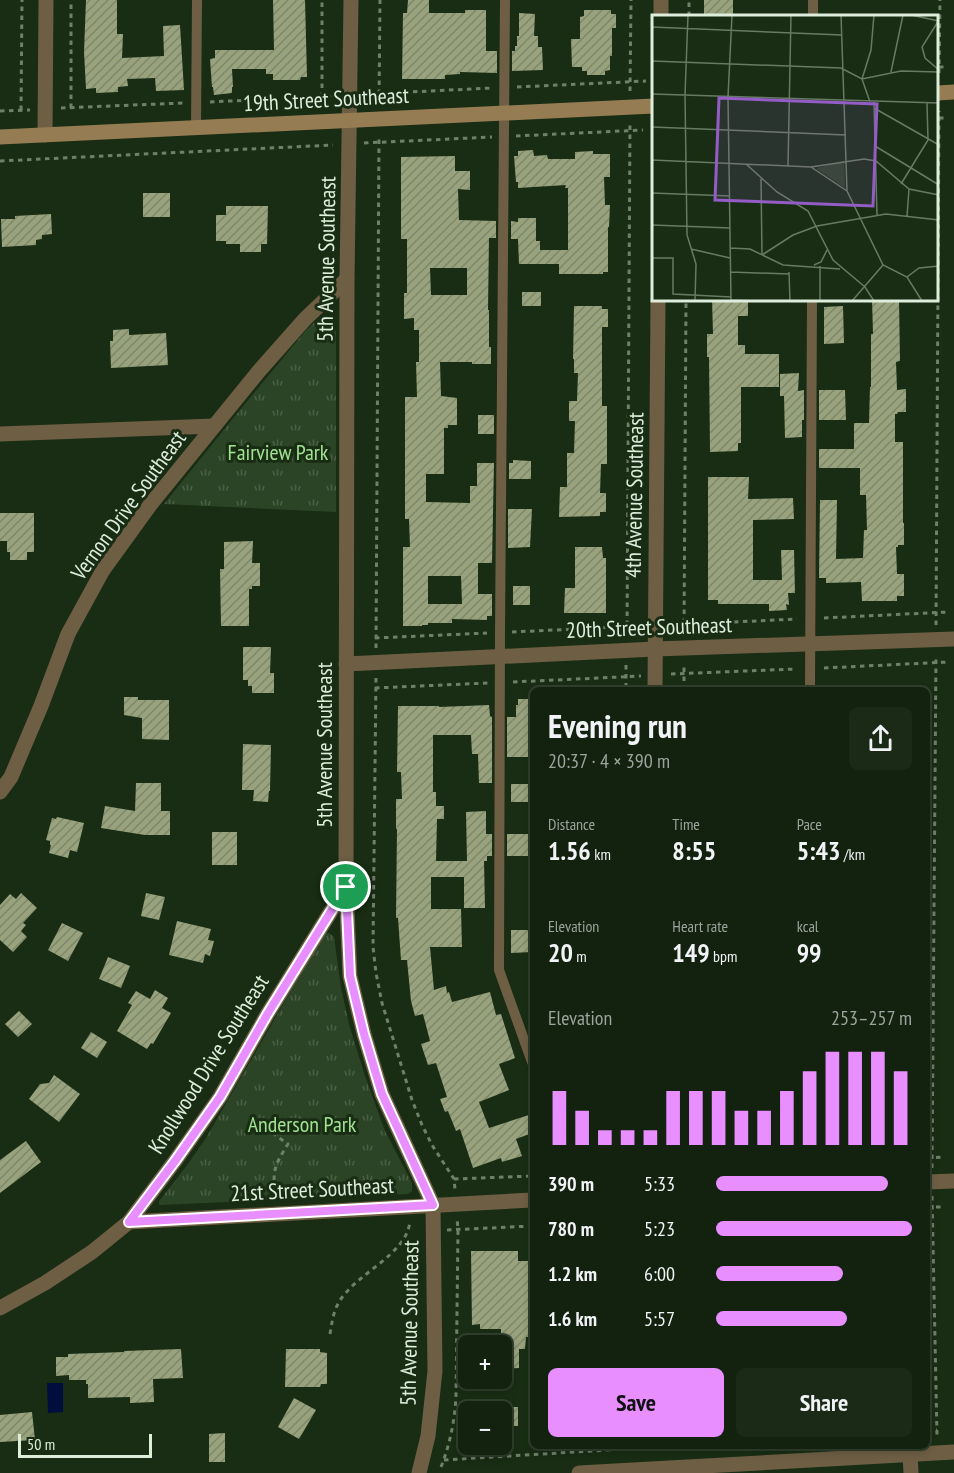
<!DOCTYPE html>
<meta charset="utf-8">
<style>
body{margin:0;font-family:"PT Sans Narrow",sans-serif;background:#1b2a17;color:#f1f3f6;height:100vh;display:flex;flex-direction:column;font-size:22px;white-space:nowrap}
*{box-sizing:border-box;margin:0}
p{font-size:20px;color:#9ca49e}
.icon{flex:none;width:33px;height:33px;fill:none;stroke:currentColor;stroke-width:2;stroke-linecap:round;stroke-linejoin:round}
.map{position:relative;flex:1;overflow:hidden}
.sheet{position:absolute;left:530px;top:687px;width:400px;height:762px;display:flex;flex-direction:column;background:#12220e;border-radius:9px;box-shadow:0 3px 9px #0003,0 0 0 2px #313f2e}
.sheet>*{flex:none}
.fabs{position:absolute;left:458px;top:1335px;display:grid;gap:12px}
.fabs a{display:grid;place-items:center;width:54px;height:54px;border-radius:9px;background:#12220e;box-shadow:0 3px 9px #0003,0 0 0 2px #313f2e;font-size:30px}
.scale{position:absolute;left:18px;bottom:15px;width:134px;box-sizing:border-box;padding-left:6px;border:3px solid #dfeddc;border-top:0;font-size:16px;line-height:21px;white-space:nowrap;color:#dfeddc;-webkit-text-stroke:4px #182d13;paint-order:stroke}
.pin{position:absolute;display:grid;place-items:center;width:51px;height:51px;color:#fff;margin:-26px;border:3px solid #fff;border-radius:50%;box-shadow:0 2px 6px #0007}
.round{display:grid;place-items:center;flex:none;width:63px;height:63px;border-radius:9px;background:#1b2a17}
.headline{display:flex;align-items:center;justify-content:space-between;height:102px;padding:0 18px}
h1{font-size:33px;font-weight:600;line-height:45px}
.stats{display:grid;grid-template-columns:repeat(3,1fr);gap:9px;height:102px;padding:6px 18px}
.stats div{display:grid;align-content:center}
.stats b{font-size:26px;font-weight:600}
.stats small{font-size:16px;font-weight:400}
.stats p{font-size:16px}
.chart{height:168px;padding:12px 18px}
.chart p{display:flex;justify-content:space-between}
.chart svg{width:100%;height:108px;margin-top:6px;stroke:#e88eff;stroke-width:6}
.action{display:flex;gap:12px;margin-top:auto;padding:12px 18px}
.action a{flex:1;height:69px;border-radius:9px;background:#e88eff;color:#111;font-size:24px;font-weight:600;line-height:69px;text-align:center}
.action a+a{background:#1b2a17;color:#f1f3f6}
ul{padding:0 18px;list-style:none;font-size:20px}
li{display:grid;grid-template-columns:96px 72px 1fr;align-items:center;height:45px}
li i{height:15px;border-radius:8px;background:#e88eff}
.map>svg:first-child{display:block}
.park{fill:url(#park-tufts)}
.water{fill:#000e3e}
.building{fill:url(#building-hatch);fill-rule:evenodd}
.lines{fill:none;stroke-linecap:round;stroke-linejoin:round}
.path{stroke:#6e806a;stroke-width:3;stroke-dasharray:4.5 4.5;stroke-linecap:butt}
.lane{stroke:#6e5e44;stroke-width:10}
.street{stroke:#6e5e44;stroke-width:15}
.secondary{stroke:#967c53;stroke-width:15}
.route-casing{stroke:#fff;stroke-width:12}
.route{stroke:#e88eff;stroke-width:8}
.labels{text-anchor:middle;stroke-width:6;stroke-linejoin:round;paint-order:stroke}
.street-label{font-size:22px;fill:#dfeddc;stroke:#182d13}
.park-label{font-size:22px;fill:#a1e191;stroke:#182d13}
.inset-road{fill:none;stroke:#687a63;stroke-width:1.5}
.view{fill:#945cc6;fill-opacity:0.15;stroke:#945cc6;stroke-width:3}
.inset-edge{fill:none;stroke:#dfeddc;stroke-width:3}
</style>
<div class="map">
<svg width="954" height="1473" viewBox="0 0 954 1473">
<defs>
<pattern id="park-tufts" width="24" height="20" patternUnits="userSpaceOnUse" patternTransform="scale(1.5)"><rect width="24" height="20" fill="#2c4426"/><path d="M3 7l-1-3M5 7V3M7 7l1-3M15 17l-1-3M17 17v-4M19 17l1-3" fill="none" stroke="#4a5f45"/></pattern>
<pattern id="building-hatch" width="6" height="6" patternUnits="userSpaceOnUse" patternTransform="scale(1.5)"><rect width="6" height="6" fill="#98a27d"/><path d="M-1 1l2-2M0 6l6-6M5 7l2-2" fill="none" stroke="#7e876b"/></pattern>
</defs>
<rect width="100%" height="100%" fill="#182d13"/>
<!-- park -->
<g class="park">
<polygon points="323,318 332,321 336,329 336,512 164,504 239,411 307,329 317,320"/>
<polygon points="326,933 329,933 334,937 341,988 350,1028 365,1076 385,1131 412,1183 412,1191 408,1194 160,1205 159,1204 159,1201 185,1168 206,1138 323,935"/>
</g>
<!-- water -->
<polygon class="water" points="47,1383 63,1383 63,1412 48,1413"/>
<!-- building -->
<g class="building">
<polygon points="86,0 117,0 117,34 123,34 122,58 164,56 163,26 180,25 184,90 156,91 155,78 127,79 128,86 118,87 118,92 96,93 96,88 86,89 84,52"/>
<polygon points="273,0 305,0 307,77 301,77 300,80 273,80 273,74 266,74 266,69 232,69 233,87 232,87 232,93 214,95 213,87 212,87 210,59 215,58 215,50 274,50"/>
<polygon points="408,0 429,0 429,13 465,13 465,10 486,10 486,51 497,51 497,73 460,72 460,74 445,75 445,79 402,79 403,13 407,13"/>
<polygon points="704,0 733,0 733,16 709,16 709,14 704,14"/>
<polygon points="584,10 611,10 611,14 616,14 616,28 612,28 612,56 610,56 610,70 605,71 605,75 587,75 587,71 582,71 582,67 572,67 571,39 580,39 580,17 584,16"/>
<polygon points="519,13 535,14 534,36 538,36 538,47 542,47 543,70 512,71 512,51 515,51 515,46 517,46 517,36 519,36"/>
<polygon points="533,150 534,156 547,155 548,159 575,159 575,152 593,151 593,154 610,154 610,177 604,177 605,205 610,205 609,227 608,227 608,272 603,272 603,274 559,274 559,264 519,264 518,239 511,239 511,221 518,222 518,218 536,218 536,241 540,241 540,250 568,250 568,188 565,188 566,185 518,188 518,182 516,182 514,156 518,156 518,151"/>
<path d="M455,156V171H470V190L458,189L459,220L496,221V238H489L488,310H489V347H491V364H472V362H440L441,396L457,398V425H448V428H444V474H426V502L470,503V486H477V463H494L492,563H478V594H492V616H487V620L452,619V623H428V625H422V626H403V547H410L409,519H405V397H417L416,362H419V330H414V318L404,319V293H407V239H401V157ZM430,268H467V295H431ZM428,576H461L462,604H428Z"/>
<rect x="143" y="193" width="27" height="24"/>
<polygon points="226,206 268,206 267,244 261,244 261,252 240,252 240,244 226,244 226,241 216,241 216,215 226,215"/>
<polygon points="51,214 52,234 42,235 42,239 36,240 36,245 2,247 1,219 15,219 15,216"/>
<rect x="522" y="292" width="19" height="14"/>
<polygon points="712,300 748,300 748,316 738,316 738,345 745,345 745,354 779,354 779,387 741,387 741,443 738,443 738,451 710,452 709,357 707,357 707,334 713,334"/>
<polygon points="872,300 899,300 900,361 896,362 897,390 906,389 906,412 898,412 897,414 895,414 895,442 903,442 903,523 904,523 904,545 898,545 898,547 896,547 897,574 904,574 904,596 897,596 897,601 862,601 861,582 826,583 826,578 819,578 820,500 837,500 836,559 863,558 864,530 867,530 866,495 860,495 860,468 819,468 819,449 854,449 854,423 869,423 870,387 871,387 871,334 873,334"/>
<polygon points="574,306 602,306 602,309 608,309 608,327 602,327 602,406 607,406 607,464 601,464 600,493 606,493 606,512 600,512 600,516 559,517 560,487 567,487 567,453 574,453 575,421 569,421 569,401 577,401 578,373 574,373 574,359 573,359"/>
<polygon points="843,306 844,343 824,344 824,307"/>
<polygon points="129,329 129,335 166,333 168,365 111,368 110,341 113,341 113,330"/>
<polygon points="799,373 798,391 804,390 804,420 802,420 802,437 785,438 784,396 780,396 780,374"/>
<polygon points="819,390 845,390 846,420 819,420"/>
<rect x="478" y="415" width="16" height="19"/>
<polygon points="513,460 531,461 531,479 509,479 509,463 513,463"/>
<polygon points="708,477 749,477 748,499 793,498 794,519 753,520 753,580 782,580 781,550 794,550 795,593 788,593 789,605 786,604 787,610 769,611 769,604 718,604 718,600 708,600"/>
<polygon points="508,509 532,509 530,547 508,548"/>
<polygon points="0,513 34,513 34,552 27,552 27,560 10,560 10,552 7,552 7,541 0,541"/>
<polygon points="253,541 252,563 260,563 260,586 252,586 252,589 249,589 249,626 221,626 220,569 224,569 224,542"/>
<polygon points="575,547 602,547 603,558 606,558 606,613 564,613 565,588 575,588"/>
<rect x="513" y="586" width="17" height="19"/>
<polygon points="243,647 271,647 270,673 274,673 274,693 252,693 252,686 248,686 248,680 243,680"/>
<polygon points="124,697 138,697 138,700 169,700 169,740 142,739 142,718 124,715"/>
<polygon points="518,699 532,699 532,757 507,757 507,717 516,717 516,705 518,705"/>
<polygon points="489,705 490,716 492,717 492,783 479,783 478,754 472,754 471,735 433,735 433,792 436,792 436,806 444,806 444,819 437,819 436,861 467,861 466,812 486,811 486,834 492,834 492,856 487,856 487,861 484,861 485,908 464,908 464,877 431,877 431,909 461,909 462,947 430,947 434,990 446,986 447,993 449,992 452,1002 490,992 496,1015 501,1014 515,1058 499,1064 509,1090 479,1102 489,1128 532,1114 532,1133 516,1139 522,1156 502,1162 501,1158 473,1168 460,1129 456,1131 448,1111 445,1112 440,1099 447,1097 436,1063 428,1065 421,1044 430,1041 423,1014 415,1016 411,1001 407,960 401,960 398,918 396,918 397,829 396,829 396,799 402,799 401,772 397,772 398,706 439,706 439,707"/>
<polygon points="243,744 271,745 270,791 269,791 268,802 253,801 254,790 242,790"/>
<polygon points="136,783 161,783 161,811 170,811 170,835 145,835 101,828 105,806 135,811"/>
<rect x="511" y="784" width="21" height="18"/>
<polygon points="57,817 84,823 77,852 70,850 68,858 49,853 51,845 50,845 50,841 46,840 52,818 56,819"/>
<rect x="212" y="832" width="25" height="33"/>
<rect x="507" y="834" width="25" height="22"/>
<polygon points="21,893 37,908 23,923 26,925 21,931 27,937 13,952 0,940 0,905 10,894 16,899"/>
<polygon points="146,893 165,897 159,920 141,916"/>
<polygon points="177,921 211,929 208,940 214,941 210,956 205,954 203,963 169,955"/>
<polygon points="62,923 83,933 68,961 48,950"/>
<polygon points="511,930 532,930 532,952 511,953"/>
<polygon points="108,957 130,966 121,988 99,979"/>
<polygon points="155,990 168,998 162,1008 171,1013 153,1044 151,1043 147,1049 117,1031 132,1005 128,1003 136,991 150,999"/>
<polygon points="19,1011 32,1024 18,1037 5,1024"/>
<polygon points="91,1032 107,1042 97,1058 81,1048"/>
<polygon points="54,1075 80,1094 59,1122 29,1099 40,1084 49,1083"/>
<polygon points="26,1141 41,1162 0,1193 0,1160"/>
<polygon points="471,1251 518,1251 518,1261 532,1261 532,1331 530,1331 530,1337 526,1337 525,1349 519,1349 519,1368 501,1369 501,1329 480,1329 480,1324 472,1325"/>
<polygon points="181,1349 183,1378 153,1379 154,1402 130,1403 130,1397 88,1398 88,1384 86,1384 86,1380 69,1380 69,1375 56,1376 56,1357 68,1357 68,1354 124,1352 124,1351"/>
<polygon points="286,1349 320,1349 320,1352 327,1353 327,1384 321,1384 320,1387 285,1387"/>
<polygon points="294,1398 316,1410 299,1439 278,1427"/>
<rect x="501" y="1407" width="17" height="19"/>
<polygon points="32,1412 35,1440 0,1442 0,1415"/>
<polygon points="225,1433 225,1462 209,1462 209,1434"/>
</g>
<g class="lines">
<!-- path -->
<g class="path">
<polyline points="689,16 689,0"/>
<polyline points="939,67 947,67"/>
<polyline points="939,73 940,0"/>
<polyline points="517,87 646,81"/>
<polyline points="630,91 631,0"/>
<polyline points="368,94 492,88"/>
<polyline points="210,102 332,96"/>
<polyline points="379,103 380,0"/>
<polyline points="322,106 322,0"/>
<polyline points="61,108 183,103"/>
<polyline points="71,108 71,0"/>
<polyline points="21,110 22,0"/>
<polyline points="0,111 30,110"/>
<polyline points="939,118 947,118"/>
<polyline points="516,136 643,130"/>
<polyline points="364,143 492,137"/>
<polyline points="0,161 333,145"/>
<polyline points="824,618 948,612"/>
<polyline points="671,625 797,619"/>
<polyline points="936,625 939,111"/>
<polyline points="512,632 640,626"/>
<polyline points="684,632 686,300"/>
<polyline points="627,634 630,122"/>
<polyline points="375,638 487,633"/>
<polyline points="376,648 379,136"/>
<polyline points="626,665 626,690"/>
<polyline points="824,668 948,662"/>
<polyline points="671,674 796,669"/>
<polyline points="376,678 373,947 376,973 382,1003 412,1100 422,1125 432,1145 454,1179 455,1189"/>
<polyline points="513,682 641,676"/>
<polyline points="375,688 488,683"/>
<polyline points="684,690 684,663"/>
<polyline points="927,1158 944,1157"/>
<polyline points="932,1168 936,655"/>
<polyline points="454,1179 532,1176"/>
<polyline points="932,1196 937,1436"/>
<path d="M275,1198C273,1170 273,1168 288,1144L275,1135"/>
<polyline points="927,1207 944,1207"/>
<polyline points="447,1230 532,1226"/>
<path d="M330,1334C332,1323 333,1312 339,1302C356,1273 407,1255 410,1221"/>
<polyline points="927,1430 937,1430"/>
<polyline points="444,1460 673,1446"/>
<path d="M441,1467C450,1444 455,1420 456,1395L458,1229L457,1219"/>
</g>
<!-- lane -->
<g class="lane">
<polyline points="505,0 500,633 499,970 532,1062"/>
<polyline points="813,16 813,0"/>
<polyline points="196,128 197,0"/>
<polyline points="810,690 812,300"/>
</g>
<!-- street -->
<g class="street">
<polyline points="351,0 347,279 346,887 350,976 364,1034 382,1094 433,1205 435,1371 428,1436 419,1473"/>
<polyline points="661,16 661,0"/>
<polyline points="45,135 46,0"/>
<polyline points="0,434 214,426"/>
<polyline points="346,664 655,649 954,639"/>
<polyline points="655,690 658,300"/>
<polyline points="0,792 11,777 41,706 68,634 103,570 150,505 259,371 305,319 347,279"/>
<polyline points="927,1182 954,1181"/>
<polyline points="129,1222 532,1200"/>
<polyline points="0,1308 45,1283 92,1252 129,1222 175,1161 220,1097 268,1013 346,887"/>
<polyline points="910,1454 911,1473"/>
<polyline points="579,1473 954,1452"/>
</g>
<!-- secondary -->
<g class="secondary">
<polyline points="938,93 954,92"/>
<polyline points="0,137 654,106"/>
</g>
</g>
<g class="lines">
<defs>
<polygon id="route" points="346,887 350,976 364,1034 382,1094 433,1205 129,1222 175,1161 220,1097 268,1013"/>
</defs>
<!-- route casing -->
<use href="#route" class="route-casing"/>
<!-- route -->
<use href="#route" class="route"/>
</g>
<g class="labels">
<!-- street labels -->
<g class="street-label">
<text transform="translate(326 99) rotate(-3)" y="8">19th Street Southeast</text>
<text transform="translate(326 259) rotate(-89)" y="8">5th Avenue Southeast</text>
<text transform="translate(634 495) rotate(-89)" y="8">4th Avenue Southeast</text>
<text transform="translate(128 505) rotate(-54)" y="8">Vernon Drive Southeast</text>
<text transform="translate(649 627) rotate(-2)" y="8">20th Street Southeast</text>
<text transform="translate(324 745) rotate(-90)" y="8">5th Avenue Southeast</text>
<text transform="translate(208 1064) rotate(-58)" y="8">Knollwood Drive Southeast</text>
<text transform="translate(312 1189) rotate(-3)" y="8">21st Street Southeast</text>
<text transform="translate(409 1323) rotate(-89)" y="8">5th Avenue Southeast</text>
</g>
<!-- park labels -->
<g class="park-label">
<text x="278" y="460">Fairview Park</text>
<text x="302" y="1132">Anderson Park</text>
</g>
</g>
<!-- overview -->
<g transform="translate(652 15)">
<rect width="286" height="286" fill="#182d13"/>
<path d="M192,146L193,173L165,154V153Z" fill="#2c4426"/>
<path class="inset-road" d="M189,0L195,176M259,0L287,6M287,5L270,32L273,43L287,55M0,12L190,20M0,46L189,53L210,64L249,56L287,57M239,57L251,0M0,79L287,88M33,80L35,220L44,249L43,286M33,80L36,0M218,87L210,64L219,35L222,0M222,87L225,200M222,93L287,130M0,112L194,120M223,131L287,170M0,145L159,152L212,144L224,146L257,174L287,180M94,149L125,177L156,196L181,245L213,272L222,286M136,151L139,0M159,152L195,176L231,250L255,262L270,286M109,164L110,240L141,220L165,211L234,199L287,205M249,169L276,125L275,88M0,178L78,181M255,201L257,174M0,210L78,213M78,233L98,234L131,250L188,254M39,234L78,243M0,243H21V279L79,282M162,250L169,247L175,235M168,251V286M78,257L137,259M137,257L138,286M255,262L267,253L287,251M79,285L106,286M79,286L76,82L80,0M200,286L231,250"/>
<path class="view" d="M67,83L225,89L221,191L63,185Z"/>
<rect width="286" height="286" class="inset-edge"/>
</g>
</svg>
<div class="fabs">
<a>+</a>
<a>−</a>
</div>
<div class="scale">50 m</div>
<div class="pin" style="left:346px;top:887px;background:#1e9e55"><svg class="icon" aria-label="arrive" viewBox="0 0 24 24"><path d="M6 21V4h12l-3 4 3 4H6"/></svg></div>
<section class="sheet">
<div class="headline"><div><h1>Evening run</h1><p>20:37 · 4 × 390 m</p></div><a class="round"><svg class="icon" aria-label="share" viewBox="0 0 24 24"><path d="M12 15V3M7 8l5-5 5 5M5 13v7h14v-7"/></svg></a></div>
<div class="stats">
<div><p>Distance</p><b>1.56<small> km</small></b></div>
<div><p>Time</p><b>8:55</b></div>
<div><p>Pace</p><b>5:43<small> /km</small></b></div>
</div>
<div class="stats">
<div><p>Elevation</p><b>20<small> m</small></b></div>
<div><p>Heart rate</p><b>149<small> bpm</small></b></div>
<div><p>kcal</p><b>99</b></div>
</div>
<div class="chart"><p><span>Elevation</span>253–257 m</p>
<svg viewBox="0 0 160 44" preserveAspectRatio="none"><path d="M5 44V22M15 44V30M25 44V38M35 44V38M45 44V38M55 44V22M65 44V22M75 44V22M85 44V30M95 44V30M105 44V22M115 44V14M125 44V6M135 44V6M145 44V6M155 44V14"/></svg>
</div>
<ul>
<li><b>390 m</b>5:33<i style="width:88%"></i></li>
<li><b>780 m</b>5:23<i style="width:100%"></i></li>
<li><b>1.2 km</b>6:00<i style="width:65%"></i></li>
<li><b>1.6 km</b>5:57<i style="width:67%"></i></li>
</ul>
<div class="action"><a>Save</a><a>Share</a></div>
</section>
</div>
